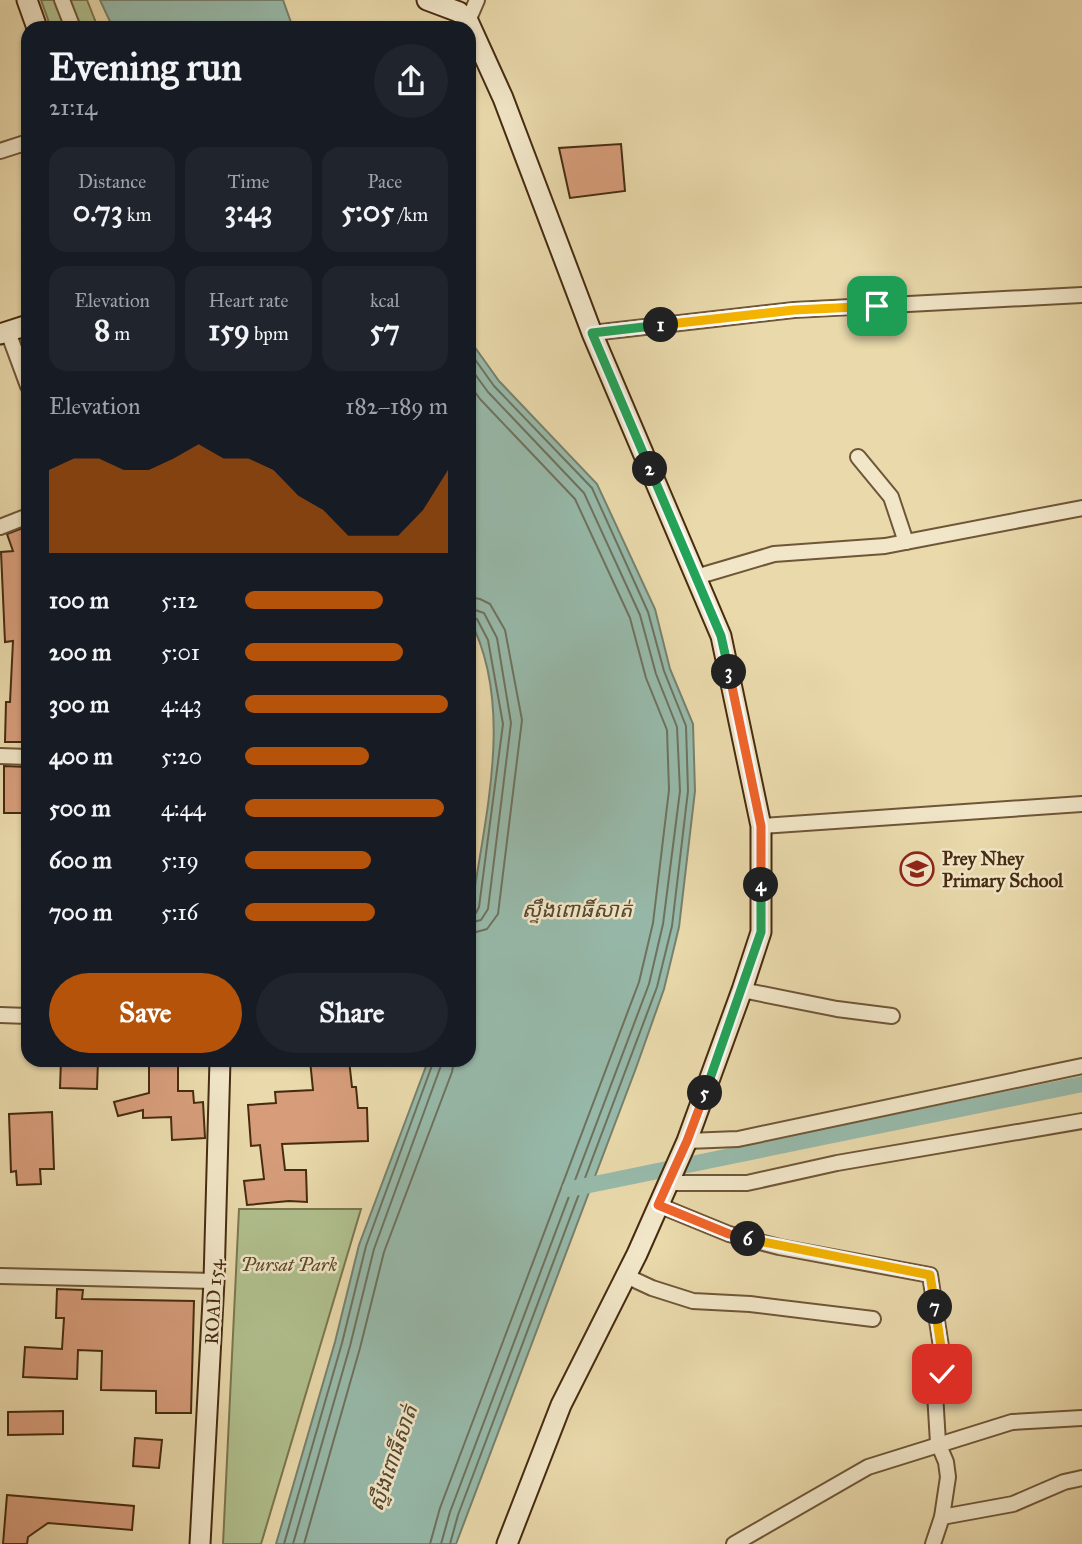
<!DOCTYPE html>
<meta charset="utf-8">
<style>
body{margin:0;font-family:"IM FELL Great Primer","Noto Sans Khmer",serif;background:#20242c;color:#f1f3f6;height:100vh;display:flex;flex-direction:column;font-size:26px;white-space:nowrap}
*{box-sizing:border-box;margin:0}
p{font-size:23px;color:#9ea1a6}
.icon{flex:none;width:38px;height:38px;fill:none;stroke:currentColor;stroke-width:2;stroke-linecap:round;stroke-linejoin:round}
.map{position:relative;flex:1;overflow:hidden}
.details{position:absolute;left:21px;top:21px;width:455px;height:1046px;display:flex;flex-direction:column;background:#171b24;border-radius:21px;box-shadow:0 2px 5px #0004}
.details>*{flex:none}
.pin{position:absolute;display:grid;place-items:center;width:60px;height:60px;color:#fff;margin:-30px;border-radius:14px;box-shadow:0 4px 10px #0006}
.km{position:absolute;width:35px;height:35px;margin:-18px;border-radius:50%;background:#222;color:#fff;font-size:19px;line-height:35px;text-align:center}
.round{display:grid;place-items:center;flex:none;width:74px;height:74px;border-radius:37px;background:#20242c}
.headline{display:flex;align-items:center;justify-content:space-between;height:119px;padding:0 28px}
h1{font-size:38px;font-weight:700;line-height:52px}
.figures{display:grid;grid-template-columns:repeat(3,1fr);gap:10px;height:119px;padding:7px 28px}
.figures div{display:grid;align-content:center;border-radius:18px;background:#20242c;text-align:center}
.figures b{font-size:30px;font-weight:700}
.figures small{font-size:19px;font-weight:400}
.figures p{font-size:19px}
.chart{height:196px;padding:14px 28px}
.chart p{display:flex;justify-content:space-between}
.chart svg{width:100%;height:126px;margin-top:7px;fill:#b45309;opacity:.7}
.button{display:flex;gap:14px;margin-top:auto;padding:14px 28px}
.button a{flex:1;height:80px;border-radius:42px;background:#b45309;color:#fff;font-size:28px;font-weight:700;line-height:80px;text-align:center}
.button a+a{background:#20242c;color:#f1f3f6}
ul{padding:0 28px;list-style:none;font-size:23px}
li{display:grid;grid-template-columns:112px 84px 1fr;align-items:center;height:52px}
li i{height:18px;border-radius:9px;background:#b45309}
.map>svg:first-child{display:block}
.green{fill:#b0c08e;stroke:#7b764f;stroke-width:2}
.water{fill:#97baab;stroke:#77816d;stroke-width:2}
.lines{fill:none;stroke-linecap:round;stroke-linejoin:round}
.shore{stroke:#6e725e;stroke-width:2}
.canal{stroke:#97baab;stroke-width:16}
.building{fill:#d79d7b;stroke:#462b10;stroke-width:2}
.street-casing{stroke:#6f5637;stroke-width:18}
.secondary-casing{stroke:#462b10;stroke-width:23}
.street{stroke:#f1e6c8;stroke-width:14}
.secondary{stroke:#f1e6c8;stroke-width:19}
.split-1-casing{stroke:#fff;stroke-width:14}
.split-2-casing{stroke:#fff;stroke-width:14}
.split-3-casing{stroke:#fff;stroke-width:14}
.split-4-casing{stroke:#fff;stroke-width:14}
.split-5-casing{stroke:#fff;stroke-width:14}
.split-6-casing{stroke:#fff;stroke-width:14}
.split-7-casing{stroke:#fff;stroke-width:14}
.split-8-casing{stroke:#fff;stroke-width:14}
.split-1{stroke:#f5b400;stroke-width:9}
.split-2{stroke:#22a559;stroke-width:9}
.split-3{stroke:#22a559;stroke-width:9}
.split-4{stroke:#f0652b;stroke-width:9}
.split-5{stroke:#22a559;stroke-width:9}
.split-6{stroke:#f0652b;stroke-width:9}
.split-7{stroke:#f5b400;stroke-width:9}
.split-8{stroke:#f5b400;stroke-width:9}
.labels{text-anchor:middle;stroke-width:5;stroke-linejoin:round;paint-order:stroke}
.poi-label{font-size:19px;font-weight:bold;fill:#462b10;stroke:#f1e6c8;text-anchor:start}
.park-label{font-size:19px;font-style:italic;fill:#5b4929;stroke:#f1e6c8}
.street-label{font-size:19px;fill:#462b10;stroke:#f1e6c8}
.water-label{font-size:21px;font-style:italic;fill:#56482f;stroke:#f1e6c8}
</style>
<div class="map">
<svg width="1082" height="1544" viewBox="0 0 1082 1544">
<rect width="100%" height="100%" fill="#e9d9ab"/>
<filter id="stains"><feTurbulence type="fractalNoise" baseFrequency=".00286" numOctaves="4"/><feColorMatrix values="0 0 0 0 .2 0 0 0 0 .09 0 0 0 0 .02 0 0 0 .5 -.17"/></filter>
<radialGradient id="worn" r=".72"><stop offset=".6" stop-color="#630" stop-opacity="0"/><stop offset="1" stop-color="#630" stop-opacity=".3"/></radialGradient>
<!-- green -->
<g class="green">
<polygon points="41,0 87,0 98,28 51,28"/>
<polygon points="239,1209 361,1209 261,1544 223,1544"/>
</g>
<!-- water -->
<g class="water">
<polygon points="100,0 283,0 293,28 113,28"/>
<path d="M469,339L499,381L597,484L655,609L670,669L693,724L695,791L679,927L664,989L636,1068L456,1544H276L335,1342L359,1245L428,1061L469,1060C469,1017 464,970 469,927C481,829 518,710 469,618Z"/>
</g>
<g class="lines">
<!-- shore -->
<g class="shore">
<polyline points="469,597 480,599 490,604 505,630 522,720 498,914 487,929 469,934"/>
<polyline points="469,608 484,613 497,638 511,723 488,909 481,920 469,923"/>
<polyline points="469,617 477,619 488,640 503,724 479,907 476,913 469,914"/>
<polyline points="284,1544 342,1343 366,1246 434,1060"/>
<polyline points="293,1544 350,1346 374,1249 443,1060"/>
<polyline points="304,1544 360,1348 384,1252 452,1072 454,1060"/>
<polyline points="430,1544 440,1508 639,982 653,923 669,790 667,730 646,678 630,618 575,499 480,399 469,384"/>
<polyline points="441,1544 450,1512 649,984 663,924 680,791 677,727 656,674 640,615 584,493 488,392 469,366"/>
<polyline points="450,1544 458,1515 657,987 672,926 688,791 686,726 664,671 648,612 592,488 494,386 469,351"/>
</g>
<!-- canal -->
<polyline class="canal" points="570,1189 1082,1084"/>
</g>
<!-- building -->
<g class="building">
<polygon points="621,144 625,191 570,198 559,148"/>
<polygon points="28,526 28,742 5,742 6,702 10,702 13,641 5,642 1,552 13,551 7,534"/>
<polygon points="4,766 28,767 28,813 4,813"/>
<polygon points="61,1060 98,1060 97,1089 60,1088"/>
<polygon points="149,1060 178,1060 178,1091 193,1091 194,1103 203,1102 205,1138 172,1140 171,1117 143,1118 143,1110 118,1116 114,1102 149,1093"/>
<polygon points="310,1060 349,1060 352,1087 356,1087 358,1108 367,1108 368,1141 282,1144 285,1170 306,1170 307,1202 289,1201 247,1205 244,1181 264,1179 260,1145 251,1146 248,1105 276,1103 275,1092 313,1090"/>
<polygon points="52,1112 54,1169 40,1169 41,1184 17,1185 16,1171 11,1172 9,1114"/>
<polygon points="57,1289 83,1290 82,1299 194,1301 191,1413 156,1413 156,1391 101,1390 102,1351 78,1350 77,1379 23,1377 25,1347 62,1349 64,1318 56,1318"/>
<polygon points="63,1411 63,1434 8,1435 8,1412"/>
<polygon points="135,1438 162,1440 159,1468 133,1466"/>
<polygon points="7,1495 134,1506 132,1530 48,1523 28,1537 27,1544 3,1544"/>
</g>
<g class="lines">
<defs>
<g id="street">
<polyline points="62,0 73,28"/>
<polyline points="468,21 477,0"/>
<polyline points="0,151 28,142"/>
<polyline points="8,332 28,386"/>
<polyline points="592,333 794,310 1082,295"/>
<polyline points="858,457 891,497 906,542"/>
<polyline points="0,527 28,516"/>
<polyline points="696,577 774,554 885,546 1082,508"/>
<polyline points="0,756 28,757"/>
<polyline points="761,826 1082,804"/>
<polyline points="742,990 837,1009 892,1016"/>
<polyline points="0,1015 28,1016"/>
<polyline points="687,1141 738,1139 1082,1066"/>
<polyline points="667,1183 747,1183 837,1163 1082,1121"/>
<polyline points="658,1205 729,1234 779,1247 930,1275 943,1360 935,1393 938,1443 946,1462 948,1477 942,1517 933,1544"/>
<polyline points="624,1275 652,1288 693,1301 750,1304 873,1319"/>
<polyline points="0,1276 214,1281"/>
<polyline points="942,1517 1013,1504 1064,1482 1082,1478"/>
<polyline points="734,1544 868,1467 1012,1422 1082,1418"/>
</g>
<g id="secondary">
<polyline points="27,0 37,28"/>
<polyline points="427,0 459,12 468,21 503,98 592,333 721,636 761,826 761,932 742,990 687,1141 637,1254 561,1405 507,1544"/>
<polyline points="0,334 28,325"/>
<polyline points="200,1544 214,1281 220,1060"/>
</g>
</defs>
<!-- street casing -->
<use href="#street" class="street-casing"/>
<!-- secondary casing -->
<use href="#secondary" class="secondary-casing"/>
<!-- street -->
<use href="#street" class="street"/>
<!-- secondary -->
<use href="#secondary" class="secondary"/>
</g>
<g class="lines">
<defs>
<polyline id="split-1" points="661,325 794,310 877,306"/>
<polyline id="split-2" points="650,469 592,333 661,325"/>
<polyline id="split-3" points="650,469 721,636 729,672"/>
<polyline id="split-4" points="729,672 761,826 761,885"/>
<polyline id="split-5" points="705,1093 761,932 761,885"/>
<polyline id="split-6" points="705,1093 687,1141 658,1205 729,1234 748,1239"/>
<polyline id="split-7" points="748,1239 930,1275 935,1307"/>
<polyline id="split-8" points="935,1307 943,1360 942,1374"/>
</defs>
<!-- split-1 casing -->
<use href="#split-1" class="split-1-casing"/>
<!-- split-2 casing -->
<use href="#split-2" class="split-2-casing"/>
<!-- split-3 casing -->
<use href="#split-3" class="split-3-casing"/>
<!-- split-4 casing -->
<use href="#split-4" class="split-4-casing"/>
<!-- split-5 casing -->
<use href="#split-5" class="split-5-casing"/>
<!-- split-6 casing -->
<use href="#split-6" class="split-6-casing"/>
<!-- split-7 casing -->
<use href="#split-7" class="split-7-casing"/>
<!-- split-8 casing -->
<use href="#split-8" class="split-8-casing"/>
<!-- split-1 -->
<use href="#split-1" class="split-1"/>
<!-- split-2 -->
<use href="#split-2" class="split-2"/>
<!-- split-3 -->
<use href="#split-3" class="split-3"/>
<!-- split-4 -->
<use href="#split-4" class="split-4"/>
<!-- split-5 -->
<use href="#split-5" class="split-5"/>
<!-- split-6 -->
<use href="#split-6" class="split-6"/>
<!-- split-7 -->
<use href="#split-7" class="split-7"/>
<!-- split-8 -->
<use href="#split-8" class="split-8"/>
</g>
<!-- icons -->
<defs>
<symbol id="school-ring" viewBox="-11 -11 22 22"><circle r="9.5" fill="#f1e6c8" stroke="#8f2418" stroke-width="1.5"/><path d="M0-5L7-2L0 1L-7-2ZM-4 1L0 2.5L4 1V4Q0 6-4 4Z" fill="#8f2418"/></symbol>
</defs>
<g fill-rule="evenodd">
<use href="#school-ring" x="898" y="850" width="38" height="38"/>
</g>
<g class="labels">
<!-- poi labels -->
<g class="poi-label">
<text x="942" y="865">Prey Nhey<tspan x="942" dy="22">Primary School</tspan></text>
</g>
<!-- park labels -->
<g class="park-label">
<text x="289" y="1271">Pursat Park</text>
</g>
<!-- street labels -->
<g class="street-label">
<text transform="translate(213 1302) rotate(-87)" y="7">ROAD 154</text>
</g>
<!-- water labels -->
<g class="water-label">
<text x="577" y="917">ស្ទឹងពោធិ៍សាត់</text>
<text transform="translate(393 1458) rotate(-71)" y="7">ស្ទឹងពោធិ៍សាត់</text>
</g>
</g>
<rect width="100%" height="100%" filter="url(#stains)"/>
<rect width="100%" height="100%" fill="url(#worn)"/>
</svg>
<div class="pin" style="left:877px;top:306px;background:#1e9e55"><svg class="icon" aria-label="arrive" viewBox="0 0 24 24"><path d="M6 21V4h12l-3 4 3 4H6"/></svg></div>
<div class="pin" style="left:942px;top:1374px;background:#d93025"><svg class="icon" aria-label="check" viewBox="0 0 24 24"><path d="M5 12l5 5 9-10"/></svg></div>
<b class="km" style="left:661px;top:325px">1</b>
<b class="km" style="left:650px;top:469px">2</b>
<b class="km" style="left:729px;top:672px">3</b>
<b class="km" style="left:761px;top:885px">4</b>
<b class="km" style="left:705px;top:1093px">5</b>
<b class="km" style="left:748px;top:1239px">6</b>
<b class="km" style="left:935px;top:1307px">7</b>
<section class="details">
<div class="headline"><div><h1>Evening run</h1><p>21:14</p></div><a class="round"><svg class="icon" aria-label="share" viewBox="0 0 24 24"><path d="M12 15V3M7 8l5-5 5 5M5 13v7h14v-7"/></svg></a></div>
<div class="figures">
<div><p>Distance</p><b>0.73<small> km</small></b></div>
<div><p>Time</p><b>3:43</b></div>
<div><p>Pace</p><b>5:05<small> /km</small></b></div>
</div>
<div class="figures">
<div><p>Elevation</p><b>8<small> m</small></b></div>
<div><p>Heart rate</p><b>159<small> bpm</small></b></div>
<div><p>kcal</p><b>57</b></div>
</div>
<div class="chart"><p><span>Elevation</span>182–189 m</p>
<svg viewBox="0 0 160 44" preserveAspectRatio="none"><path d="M0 44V15L10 11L20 11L30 15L40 15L50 11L60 6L70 11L80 11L90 15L100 24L110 29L120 38L130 38L140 38L150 29L160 15V44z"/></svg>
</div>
<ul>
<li><b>100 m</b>5:12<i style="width:68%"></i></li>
<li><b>200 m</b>5:01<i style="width:78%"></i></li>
<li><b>300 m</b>4:43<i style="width:100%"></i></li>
<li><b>400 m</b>5:20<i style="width:61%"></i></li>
<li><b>500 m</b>4:44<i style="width:98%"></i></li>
<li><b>600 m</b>5:19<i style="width:62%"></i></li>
<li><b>700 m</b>5:16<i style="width:64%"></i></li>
</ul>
<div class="button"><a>Save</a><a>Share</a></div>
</section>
</div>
